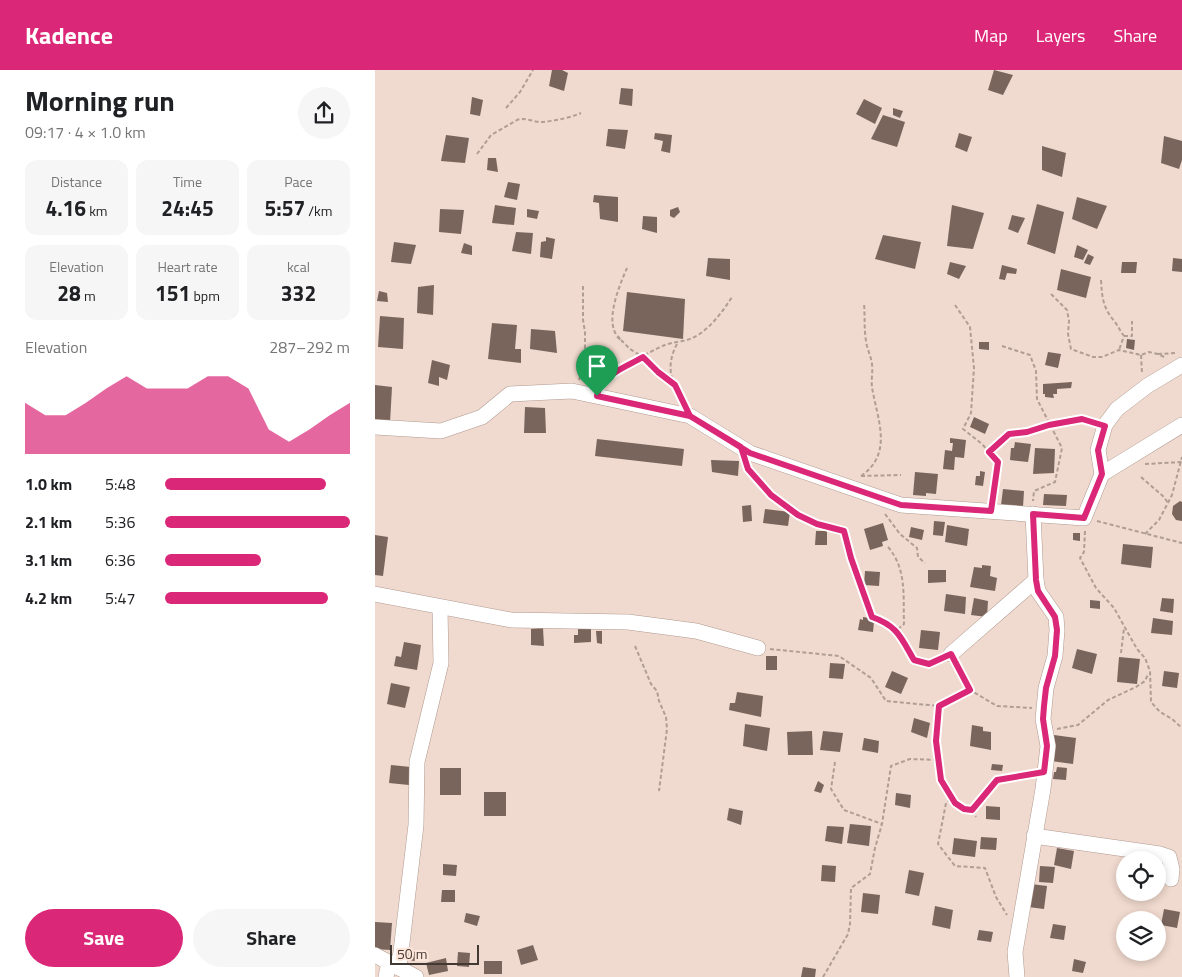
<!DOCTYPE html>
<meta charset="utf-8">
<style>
body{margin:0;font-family:"Titillium Web",sans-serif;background:#f6f6f6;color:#202124;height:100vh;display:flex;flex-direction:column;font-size:19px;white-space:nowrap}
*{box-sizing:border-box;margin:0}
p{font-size:16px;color:#757577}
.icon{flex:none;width:28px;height:28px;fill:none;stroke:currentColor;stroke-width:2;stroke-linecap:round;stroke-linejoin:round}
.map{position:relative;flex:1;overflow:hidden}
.sheet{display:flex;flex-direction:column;background:#fff;width:375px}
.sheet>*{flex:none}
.fabs{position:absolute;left:741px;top:781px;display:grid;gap:10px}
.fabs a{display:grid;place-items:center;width:50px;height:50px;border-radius:50%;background:#fff;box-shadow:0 2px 8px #0003;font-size:25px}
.scale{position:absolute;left:15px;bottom:12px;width:89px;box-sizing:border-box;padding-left:5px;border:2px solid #423834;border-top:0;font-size:14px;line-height:18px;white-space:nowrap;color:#423834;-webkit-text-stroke:4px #fee6db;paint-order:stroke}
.pin{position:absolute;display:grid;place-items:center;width:42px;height:42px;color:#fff;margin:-51px -21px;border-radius:50% 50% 50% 0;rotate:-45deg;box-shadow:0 0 5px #0007}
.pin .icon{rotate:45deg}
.round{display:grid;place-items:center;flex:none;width:52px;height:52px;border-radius:26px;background:#f6f6f6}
.overview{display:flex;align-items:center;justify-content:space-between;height:85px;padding:0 25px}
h1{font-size:28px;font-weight:700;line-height:38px}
.stats{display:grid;grid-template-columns:repeat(3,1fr);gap:8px;height:85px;padding:5px 25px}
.stats div{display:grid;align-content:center;border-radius:12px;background:#f6f6f6;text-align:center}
.stats b{font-size:21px;font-weight:700}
.stats small{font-size:14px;font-weight:400}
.stats p{font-size:14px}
.chart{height:140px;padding:10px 25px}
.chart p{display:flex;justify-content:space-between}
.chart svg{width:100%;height:90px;margin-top:5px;fill:#db2777;opacity:.7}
.cta{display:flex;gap:10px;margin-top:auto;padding:10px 25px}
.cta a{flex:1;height:58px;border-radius:30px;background:#db2777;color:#fff;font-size:20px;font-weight:700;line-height:58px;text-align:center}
.cta a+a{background:#f6f6f6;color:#202124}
ul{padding:0 25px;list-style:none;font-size:16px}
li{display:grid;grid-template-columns:80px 60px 1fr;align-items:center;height:38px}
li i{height:12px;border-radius:6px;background:#db2777}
header{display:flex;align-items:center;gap:30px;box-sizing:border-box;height:70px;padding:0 25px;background:#db2777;color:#fff}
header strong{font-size:24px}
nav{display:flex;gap:28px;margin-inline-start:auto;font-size:18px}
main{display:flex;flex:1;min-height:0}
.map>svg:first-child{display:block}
.building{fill:#79655c}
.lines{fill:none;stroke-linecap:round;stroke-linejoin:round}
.minor-casing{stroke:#b09a90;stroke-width:16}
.path{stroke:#b09e95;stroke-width:2;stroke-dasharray:4 2.5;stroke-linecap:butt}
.minor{stroke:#fff;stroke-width:15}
.route-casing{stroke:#fff;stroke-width:10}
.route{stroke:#db2777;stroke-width:6}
</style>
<header>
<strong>Kadence</strong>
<nav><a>Map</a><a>Layers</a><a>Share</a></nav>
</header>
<main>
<section class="sheet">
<div class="overview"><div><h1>Morning run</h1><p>09:17 · 4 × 1.0 km</p></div><a class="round"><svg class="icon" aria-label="share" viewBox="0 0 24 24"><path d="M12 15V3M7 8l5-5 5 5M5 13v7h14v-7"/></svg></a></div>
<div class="stats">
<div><p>Distance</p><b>4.16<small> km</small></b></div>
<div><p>Time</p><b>24:45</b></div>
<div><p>Pace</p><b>5:57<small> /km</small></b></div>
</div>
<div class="stats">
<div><p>Elevation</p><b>28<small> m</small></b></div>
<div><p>Heart rate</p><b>151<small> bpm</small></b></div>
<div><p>kcal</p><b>332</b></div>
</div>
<div class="chart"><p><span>Elevation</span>287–292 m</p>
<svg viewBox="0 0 160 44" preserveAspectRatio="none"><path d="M0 44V19L10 25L20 25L30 19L40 12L50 6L60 12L70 12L80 12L90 6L100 6L110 12L120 32L130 38L140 32L150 25L160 19V44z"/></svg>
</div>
<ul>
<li><b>1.0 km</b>5:48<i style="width:87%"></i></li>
<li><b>2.1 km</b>5:36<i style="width:100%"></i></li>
<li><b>3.1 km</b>6:36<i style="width:52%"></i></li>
<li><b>4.2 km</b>5:47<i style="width:88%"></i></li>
</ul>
<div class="cta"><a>Save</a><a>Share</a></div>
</section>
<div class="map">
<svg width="807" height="907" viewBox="0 0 807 907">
<rect width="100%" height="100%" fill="#f0d9ce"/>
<!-- building -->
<g class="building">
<polygon points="177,0 187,0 193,3 189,21 174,16"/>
<polygon points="619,0 638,5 628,25 613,20"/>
<polygon points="246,18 258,19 257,36 244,34"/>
<polygon points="97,27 108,30 105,46 95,44"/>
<polygon points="489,29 507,38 500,54 481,44"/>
<polygon points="518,38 528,41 525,48 518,45"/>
<polygon points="508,45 530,52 522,77 496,69"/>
<polygon points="233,59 253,60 250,79 231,76"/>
<polygon points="280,63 297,65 295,83 286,81 288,71 279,69"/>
<polygon points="584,63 597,67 592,82 580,77"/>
<polygon points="71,65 94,68 90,93 66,91"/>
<polygon points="789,66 807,71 807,90 804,99 786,93"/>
<polygon points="667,76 691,83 687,107 667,100"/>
<polygon points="113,88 121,88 123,102 112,100"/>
<polygon points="133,112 145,114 142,130 129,127"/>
<polygon points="219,125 243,127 243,152 225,149 224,133 218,132"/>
<polygon points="702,127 732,136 722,159 697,149"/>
<polygon points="662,134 689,142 680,184 652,174"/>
<polygon points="120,135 141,138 139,155 117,153"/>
<polygon points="577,135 609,143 598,179 572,176"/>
<polygon points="303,137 305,142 299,148 295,146 295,140"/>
<polygon points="65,139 89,140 86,164 64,162"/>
<polygon points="152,139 164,141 162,149 152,147"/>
<polygon points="637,145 650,148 643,163 633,159"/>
<polygon points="268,146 282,147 282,163 267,159"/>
<polygon points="141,162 158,163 156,184 137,181"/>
<polygon points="508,165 546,172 540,199 500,189"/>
<polygon points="171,167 180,169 177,189 165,187 166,172 171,171"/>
<polygon points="19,172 41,175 36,194 16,192"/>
<polygon points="89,173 97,176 97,185 86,183"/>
<polygon points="702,175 713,180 708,190 699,187"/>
<polygon points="713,184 719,187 715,195 709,193"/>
<polygon points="333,188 355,189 355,210 331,206"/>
<polygon points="798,188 807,189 807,202 797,201"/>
<polygon points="575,192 591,196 584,209 572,204"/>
<polygon points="747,192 762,192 761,203 746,203"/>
<polygon points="627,195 642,199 641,204 632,203 630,210 624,209"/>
<polygon points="686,199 716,207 711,228 682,220"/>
<polygon points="59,215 58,245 42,243 43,217"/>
<polygon points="4,221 12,223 13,232 2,231"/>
<polygon points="252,222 310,229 308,269 248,261"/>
<polygon points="5,246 29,248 28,279 3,277"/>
<polygon points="117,253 142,255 140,279 146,279 146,293 113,289"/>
<polygon points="156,259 180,261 182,283 155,279"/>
<polygon points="752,269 760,270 759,280 751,278"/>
<polygon points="604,272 614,272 614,280 604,279"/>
<polygon points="673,282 686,284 683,298 670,295"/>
<polygon points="57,290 75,295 72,310 64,307 64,316 53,313"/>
<polygon points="697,312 696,318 682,319 682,324 678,324 679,328 670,327 670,324 668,324 668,314"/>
<polygon points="0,315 17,317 15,353 0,351"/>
<polygon points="150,337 170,338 171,363 149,363"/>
<polygon points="599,347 614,354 610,364 595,357"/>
<polygon points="575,368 591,370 589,388 580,387 579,400 568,399 570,380 577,381 578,373 575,373"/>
<polygon points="222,369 309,379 307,396 220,386"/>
<polygon points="640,372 656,374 653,392 635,390 636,378 639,378"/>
<polygon points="660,378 680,379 679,403 658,404"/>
<polygon points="336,390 364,391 363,406 337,402"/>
<polygon points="605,401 610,402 608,416 600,415 601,406 605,406"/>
<polygon points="540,402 563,404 561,424 551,423 551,426 538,425"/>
<polygon points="628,419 649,421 648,437 626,435"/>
<polygon points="669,424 692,425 691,436 668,435"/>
<polygon points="805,431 807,432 807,451 801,450 797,444 798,436"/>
<polygon points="376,435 377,451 368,452 367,436"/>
<polygon points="390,439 415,442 413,456 388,453"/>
<polygon points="559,451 570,452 568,466 558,465"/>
<polygon points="508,453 513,470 507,472 508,476 495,480 489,459"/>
<polygon points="572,455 594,459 592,476 570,472"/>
<polygon points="536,457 549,460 547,470 534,467"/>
<polygon points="441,461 452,461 452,475 440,475"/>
<polygon points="698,463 705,463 705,471 698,470"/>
<polygon points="0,465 13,467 8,506 0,505"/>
<polygon points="748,474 778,477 776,498 746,494"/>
<polygon points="607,495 616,496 615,506 622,508 620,521 595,517 599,497 607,498"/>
<polygon points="553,500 571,500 571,512 553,513"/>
<polygon points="490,501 505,502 504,516 489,515"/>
<polygon points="571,524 591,527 590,544 569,541"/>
<polygon points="599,528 613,531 612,547 596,545"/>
<polygon points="787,528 799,529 798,543 785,541"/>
<polygon points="715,530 725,531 725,539 715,538"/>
<polygon points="488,547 494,548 494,551 499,552 498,562 483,560 485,549 488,550"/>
<polygon points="778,548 798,551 797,565 776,563"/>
<polygon points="168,558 169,576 156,575 156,559"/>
<polygon points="203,559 216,559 216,572 199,573 199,565 203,565"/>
<polygon points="546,560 565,562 563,580 544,578"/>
<polygon points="221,561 227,561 227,574 222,573"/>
<polygon points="29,572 46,575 42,600 19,596 21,586 26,587"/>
<polygon points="702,579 722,584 717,604 697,598"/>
<rect x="391" y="586" width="11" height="14"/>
<polygon points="744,587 765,589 762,614 742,612"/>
<polygon points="455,593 470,594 468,609 454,608"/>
<polygon points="517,601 533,608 526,624 510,617"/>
<polygon points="789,601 804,603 802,618 787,616"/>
<polygon points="16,613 35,617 30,638 12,634"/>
<polygon points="362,622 388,626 386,647 354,640 355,633 360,633"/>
<polygon points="539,648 555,653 552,668 536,662"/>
<polygon points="370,654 395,658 392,681 368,676"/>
<polygon points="597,655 608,657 608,661 616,662 616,680 595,676"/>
<polygon points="437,661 438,685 413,685 412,662"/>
<polygon points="448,661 468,663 465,682 445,680"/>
<polygon points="679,665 701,668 698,694 676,691"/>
<polygon points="489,668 504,671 503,683 487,680"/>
<polygon points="617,694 628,695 627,701 616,700"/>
<polygon points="16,695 36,697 34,715 14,713"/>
<polygon points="682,697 692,698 691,710 678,709 679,702 681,702"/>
<rect x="65" y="698" width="21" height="27"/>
<polygon points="443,711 449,715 446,723 439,721"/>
<rect x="109" y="722" width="22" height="24"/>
<polygon points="521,723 536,725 535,738 520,735"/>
<polygon points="611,736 625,737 625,750 611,749"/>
<polygon points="354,738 368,741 366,755 352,750"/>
<polygon points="475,754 496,756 494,776 472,773"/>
<polygon points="452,756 469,757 467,774 450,771"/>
<polygon points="606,767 622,768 621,780 605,779"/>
<polygon points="579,768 602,771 600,787 577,784"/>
<polygon points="682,778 699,781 696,799 679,795"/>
<polygon points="68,794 82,795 81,806 68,805"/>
<polygon points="447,795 461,796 460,812 446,811"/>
<polygon points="665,796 680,797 678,813 664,812"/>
<polygon points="534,800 549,803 544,826 530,823"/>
<polygon points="656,814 672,816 669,839 653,837"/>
<polygon points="67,820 80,820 80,832 66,832"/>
<polygon points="488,823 505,825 503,844 486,842"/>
<polygon points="560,836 578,840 575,859 557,855"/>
<polygon points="789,839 805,842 802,858 786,855"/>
<polygon points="91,843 105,846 102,856 89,852"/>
<polygon points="0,852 17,853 15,880 0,879"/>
<polygon points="678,854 691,856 689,870 675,868"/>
<polygon points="604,860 618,862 616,872 602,870"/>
<polygon points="158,875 163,890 146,895 142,880"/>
<polygon points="32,881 41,882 40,891 31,890"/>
<polygon points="83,882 95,883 94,897 82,896"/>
<polygon points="71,888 73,901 54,905 51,893"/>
<polygon points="699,889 711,892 708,903 697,901"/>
<rect x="109" y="891" width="18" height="13"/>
<polygon points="428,897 441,899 440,907 426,907"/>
</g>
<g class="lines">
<defs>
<g id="minor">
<polyline points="0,357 66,361 107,347 135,324 197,321 315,346 375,383 526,435 709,448 727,404 807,355"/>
<polyline points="727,404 723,380 730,355 742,339 772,316 807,295"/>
<polyline points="0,524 136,550 253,552 321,561 383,578"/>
<polyline points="576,584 661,510"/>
<polyline points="659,766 785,784 794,787 797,799 796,809"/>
<polyline points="0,885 41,907"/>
<polyline points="24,898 41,755 42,692 66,593 65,537"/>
<polyline points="11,907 14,892"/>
<polyline points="642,907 640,882 668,719 673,676 668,649 671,618 680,586 682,560 681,547 663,521 661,510 658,444"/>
</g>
</defs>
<!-- minor casing -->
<use href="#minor" class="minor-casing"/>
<!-- path -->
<g class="path">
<polyline points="131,38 145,22 158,0"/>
<path d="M102,84L116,65L142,50C150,47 158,52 166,52C180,51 194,48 206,43"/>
<path d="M726,210C727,228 728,238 740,252C743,256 745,261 749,266L744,280"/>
<polyline points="676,224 692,240 694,251 693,264 696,279 718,287 727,287 744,280 766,285 774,282 783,284 791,288"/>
<polyline points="580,235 595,257 599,298 596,343 588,359 607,374 623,392 618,428"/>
<polyline points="749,266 757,266 757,251"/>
<path d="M242,267L246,270C244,267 240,264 239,260C233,243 245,214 252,198"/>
<polyline points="246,270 255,279 268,287 283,302 300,315"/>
<path d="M302,274C291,295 295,310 307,330"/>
<polyline points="627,276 655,285 661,301 662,329 687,378 680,412 659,421 658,431"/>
<polyline points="783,284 801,283"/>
<polyline points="766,285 767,303"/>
<polyline points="204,310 210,291 210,262 208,250 208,215"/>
<path d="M227,315C239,302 273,282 290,275C301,271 312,272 323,265C337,256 348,241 357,227"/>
<polyline points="614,382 634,364 652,362 674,355 707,349 718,352"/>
<polyline points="770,394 807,392"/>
<path d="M372,396C375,403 382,408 387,414C410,441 435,452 469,461L476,487L497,547C523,556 526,568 539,590L554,594L564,589"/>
<path d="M486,406C519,383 502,349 497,317C496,310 498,302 497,294C496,286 492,279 491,271C489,259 490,246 489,233"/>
<polyline points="486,406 526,405"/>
<polyline points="766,407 789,427 793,433"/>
<polyline points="510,444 525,464 542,478 543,487 550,493"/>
<polyline points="722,451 807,473"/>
<polyline points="710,461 709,482 705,488 721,518 739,538 762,579 770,588 775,601 776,632 785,642 797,649 807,658"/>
<polyline points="770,464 784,450 797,425 807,387"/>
<path d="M513,477C532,499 528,526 529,554L522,560"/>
<polyline points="260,576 276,614 282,621 284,631 291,647 292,659 284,721"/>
<polyline points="395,579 464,586 496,608 511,631 564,636"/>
<polyline points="746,583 749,558"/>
<polyline points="582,596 595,620 622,636 657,638"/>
<polyline points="595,620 564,636 561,671 566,710 579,733 589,739 597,740 601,747"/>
<polyline points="682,659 703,655 733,630 761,617 770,611 773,604"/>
<polyline points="460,692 456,719 469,740 507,754"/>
<polyline points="576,729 571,733 563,774 580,796 610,798 621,827 632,845"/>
<polyline points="597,740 622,710 655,704"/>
<polyline points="448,907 473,864 475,854 476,818 495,804 500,778 507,754 516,696 535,689 563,690"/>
</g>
<!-- minor -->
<use href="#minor" class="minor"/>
</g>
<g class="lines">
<defs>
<path id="route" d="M222,326L315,346L366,377L373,399L396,425L423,445L442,454L469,461L476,488L497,547C523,556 526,568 539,590L554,594L576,584L595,620L564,636L561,671L566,710L580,733L589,739L597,740L622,710L669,702L672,676L668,649L669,636L671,618L680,586L682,560L680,547L663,521L661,510L658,444L709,448L727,404L723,380L730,356L707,349L674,355L652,362L634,364L614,382L623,392L616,441L526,435L375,383L315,346L300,315L283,302L268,287C253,296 225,305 222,326"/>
</defs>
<!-- route casing -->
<use href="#route" class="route-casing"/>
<!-- route -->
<use href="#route" class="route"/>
</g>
</svg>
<div class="fabs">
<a><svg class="icon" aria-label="locate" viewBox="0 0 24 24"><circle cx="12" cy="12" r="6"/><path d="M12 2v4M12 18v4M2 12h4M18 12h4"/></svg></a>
<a><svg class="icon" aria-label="layers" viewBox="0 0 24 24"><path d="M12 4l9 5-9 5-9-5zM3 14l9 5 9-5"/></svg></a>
</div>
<div class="scale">50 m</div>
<div class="pin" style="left:222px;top:326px;background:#1e9e55"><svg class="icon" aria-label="arrive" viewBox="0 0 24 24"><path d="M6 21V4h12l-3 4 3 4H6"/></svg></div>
</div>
</main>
